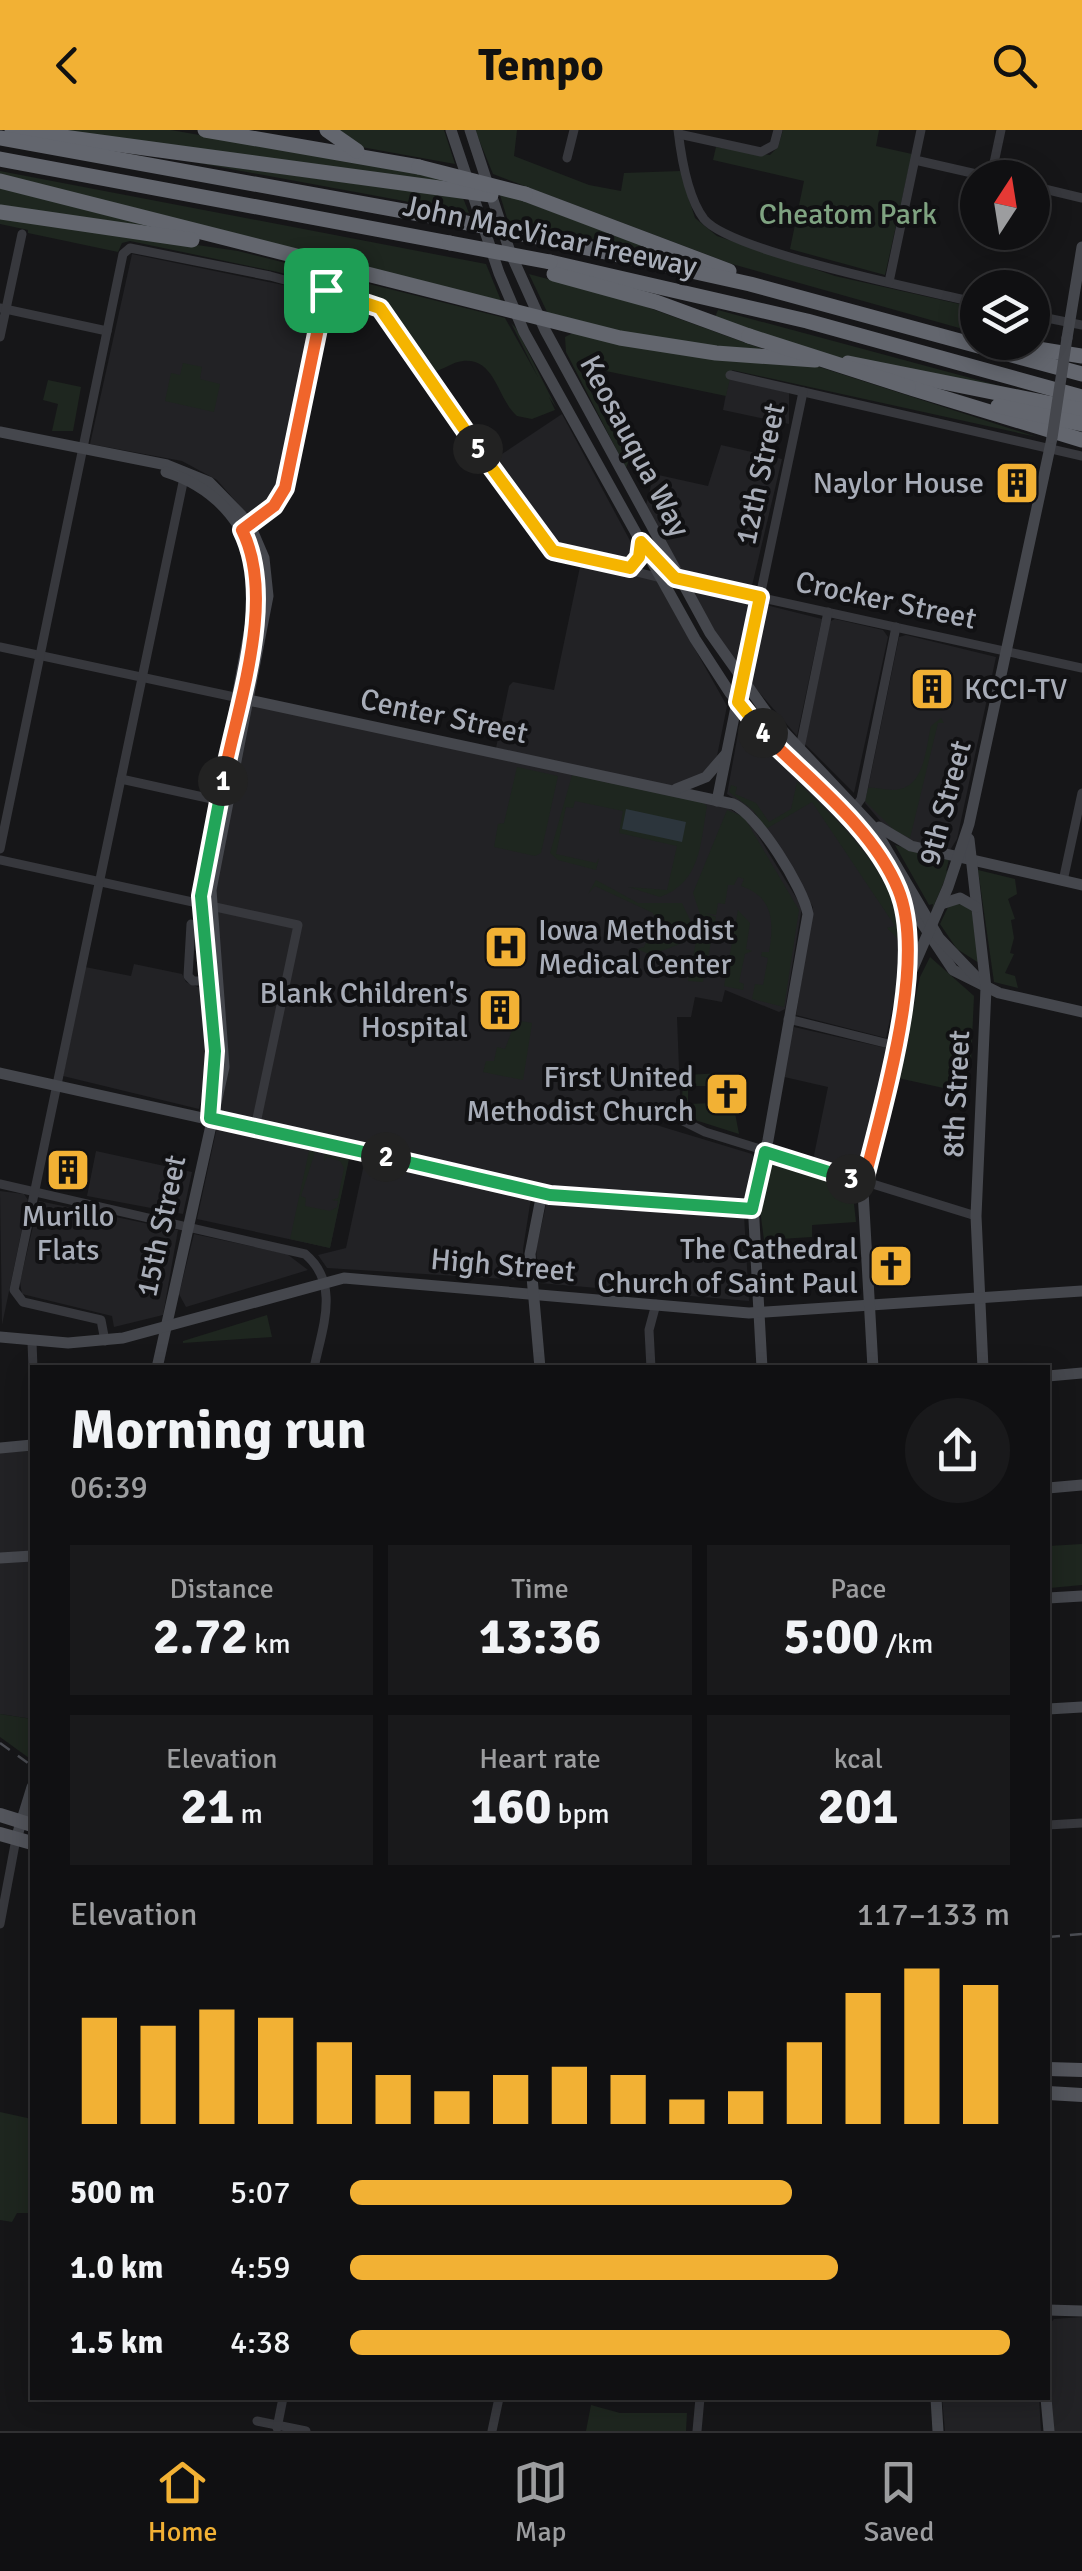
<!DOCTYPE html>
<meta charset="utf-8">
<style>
body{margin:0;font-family:Signika,sans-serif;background:#19191b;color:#f1f3f6;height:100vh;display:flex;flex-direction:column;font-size:38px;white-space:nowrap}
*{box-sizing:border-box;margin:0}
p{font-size:32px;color:#9c9d9f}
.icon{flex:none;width:55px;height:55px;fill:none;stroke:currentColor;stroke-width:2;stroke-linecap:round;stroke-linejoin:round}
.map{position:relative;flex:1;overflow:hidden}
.drawer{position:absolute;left:30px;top:1235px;width:1020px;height:1035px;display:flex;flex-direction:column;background:#101012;border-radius:0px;box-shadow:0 5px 25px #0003,0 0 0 2px #303032}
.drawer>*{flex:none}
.needle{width:65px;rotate:12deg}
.controls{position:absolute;left:960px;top:30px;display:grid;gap:20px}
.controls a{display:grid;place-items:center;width:90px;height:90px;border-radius:50%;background:#101012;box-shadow:0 5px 25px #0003,0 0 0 2px #303032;font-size:50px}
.pin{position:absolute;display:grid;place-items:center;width:85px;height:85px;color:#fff;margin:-42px;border-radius:20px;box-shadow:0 5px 15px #0006}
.km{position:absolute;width:50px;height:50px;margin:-25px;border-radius:50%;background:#222;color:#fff;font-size:28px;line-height:50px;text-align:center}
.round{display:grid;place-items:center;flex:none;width:105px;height:105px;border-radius:52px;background:#19191b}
.headline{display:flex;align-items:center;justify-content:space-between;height:170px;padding:0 40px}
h1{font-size:55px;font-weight:700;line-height:75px}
.figures{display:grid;grid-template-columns:repeat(3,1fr);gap:15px;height:170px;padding:10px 40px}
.figures div{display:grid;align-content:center;border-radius:0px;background:#19191b;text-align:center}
.figures b{font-size:50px;font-weight:700}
.figures small{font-size:28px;font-weight:400}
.figures p{font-size:28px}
.chart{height:280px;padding:20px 40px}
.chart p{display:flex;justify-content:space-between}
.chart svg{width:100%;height:180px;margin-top:10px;stroke:#f2b134;stroke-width:6}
ul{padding:0 40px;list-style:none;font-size:32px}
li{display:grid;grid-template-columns:160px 120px 1fr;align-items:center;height:75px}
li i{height:25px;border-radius:12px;background:#f2b134}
header{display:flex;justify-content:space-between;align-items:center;height:130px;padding:0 40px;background:#f2b134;color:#111;font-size:45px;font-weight:700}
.dock{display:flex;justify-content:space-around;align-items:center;height:140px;border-top:2px solid #303032;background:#101012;font-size:28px;color:#9c9d9f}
.dock a{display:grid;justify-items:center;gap:5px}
.dock .selected{color:#f2b134}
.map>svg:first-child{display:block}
.built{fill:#222225}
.green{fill:#1e261f}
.water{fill:#2c353c}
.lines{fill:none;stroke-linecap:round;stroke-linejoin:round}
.street{stroke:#37383d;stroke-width:9}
.secondary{stroke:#45474d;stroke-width:11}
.primary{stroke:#53555c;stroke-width:14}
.highway{stroke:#63666e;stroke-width:15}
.rail{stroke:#4a4c52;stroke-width:2.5;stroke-dasharray:12 10;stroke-linecap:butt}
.secondary-bridge{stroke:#45474d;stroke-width:11}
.highway-bridge{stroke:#63666e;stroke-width:15}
.split-1-casing{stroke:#fff;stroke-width:20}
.split-2-casing{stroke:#fff;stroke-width:20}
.split-3-casing{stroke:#fff;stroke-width:20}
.split-4-casing{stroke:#fff;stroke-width:20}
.split-5-casing{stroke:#fff;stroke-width:20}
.split-6-casing{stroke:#fff;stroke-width:20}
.split-1{stroke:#f0652b;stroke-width:12}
.split-2{stroke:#22a559;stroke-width:12}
.split-3{stroke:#22a559;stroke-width:12}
.split-4{stroke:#f0652b;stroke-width:12}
.split-5{stroke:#f5b400;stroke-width:12}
.split-6{stroke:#f5b400;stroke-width:12}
.labels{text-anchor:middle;stroke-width:8;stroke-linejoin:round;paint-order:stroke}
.park-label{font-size:30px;fill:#7fa381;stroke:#111113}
.street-label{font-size:30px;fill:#a8adb8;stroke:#111113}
.poi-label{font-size:30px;fill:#a8adb8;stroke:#111113;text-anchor:end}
</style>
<header><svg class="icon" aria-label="back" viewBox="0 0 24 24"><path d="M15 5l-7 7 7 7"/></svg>Tempo<svg class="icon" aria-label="search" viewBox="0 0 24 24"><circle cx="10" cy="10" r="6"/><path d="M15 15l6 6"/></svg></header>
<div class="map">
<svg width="1082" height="2301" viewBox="0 0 1082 2301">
<rect width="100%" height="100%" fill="#161618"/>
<!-- built -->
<g class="built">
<polygon points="132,124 293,157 317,168 278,360 253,383 245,382 217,350 182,331 90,314"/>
<polygon points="729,248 789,263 789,294 723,280"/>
<polygon points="562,284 634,418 630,431 552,414 493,330"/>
<polygon points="721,315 782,329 751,460 683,445 646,375 654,344 708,356"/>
<polygon points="581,432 656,450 727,576 717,626 706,644 678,655 665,655 496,618 509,556 513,552 554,560"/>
<polygon points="700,459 750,472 738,530 730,527 694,464"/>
<polygon points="766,475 822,489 797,606 750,552"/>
<polygon points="835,489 883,500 888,507 854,663 805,614 829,492"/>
<polygon points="906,505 996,527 957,709 950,720 916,714 889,701 865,673 899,507"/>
<polygon points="248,569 717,671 749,691 802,777 785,879 779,882 725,860 722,872 695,867 691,887 677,887 681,990 643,991 752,1024 756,1030 745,1072 550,1065 209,988 214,965 210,776"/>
<polygon points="748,595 867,721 892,759 904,797 904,824 886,908 796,885 813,777 756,684 727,664 739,598"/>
<polygon points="134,834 182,844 186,852 205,860 211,918 199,979 63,946 85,837 131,846"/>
<polygon points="794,897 886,918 858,1043 813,1030 828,957 780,946"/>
<polygon points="217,997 349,1027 330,1118 197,1089"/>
<polygon points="96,1021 192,1042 183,1084 87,1066"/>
<polygon points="370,1028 531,1068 523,1119 523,1150 327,1138 318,1125 346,1118 364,1034"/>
<polygon points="0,1061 24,1064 28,1070 2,1195"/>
<polygon points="39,1071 178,1100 163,1185 114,1197 112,1186 22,1164 20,1152"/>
<polygon points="547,1071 744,1085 749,1171 539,1153 536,1119"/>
<polygon points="194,1104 287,1124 308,1140 186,1177 179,1164"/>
<polygon points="32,1315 32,1589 0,1584 0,1318"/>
<polygon points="1082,2187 1082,2301 1052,2301 1048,2196 1054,2189"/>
<polygon points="942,2268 1039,2268 1041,2301 945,2301"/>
</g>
<!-- green -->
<g class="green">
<polygon points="49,0 171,0 453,50 450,53"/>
<polygon points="332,0 444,0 455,34 356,16"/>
<polygon points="475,0 517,0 514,26 589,55 621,61 624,43 680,41 695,88 717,106 835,146 977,178 977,203 732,134 493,44"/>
<polygon points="783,0 879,0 876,16 912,24 885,145 790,119 804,51 713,30 716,17 770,25 778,17"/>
<polygon points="193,32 463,68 469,83"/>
<polygon points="0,41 486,134 502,173 0,46"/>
<polygon points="0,54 172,100 0,78"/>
<polygon points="499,62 668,125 508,91"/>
<path d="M0,86L238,121L505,188L538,247L511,193L516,198L557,279L549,267L555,280L532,289L517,286C497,269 496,228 463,231C452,232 443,240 433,242L383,173L375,168L278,142L130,111L122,113L118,122L28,103V100L0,94Z"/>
<path d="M529,144L630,171L771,222C695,218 622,203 548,184Z"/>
<polygon points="718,180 1045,268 820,226 715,187"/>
<polygon points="573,203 807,233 1037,307 732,240 726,266 577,235 606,291 610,283 628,320 634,316 626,338 566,222 565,207"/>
<polygon points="183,233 202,237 200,249 220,254 214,282 165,271 171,243 180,245"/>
<polygon points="48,250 81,257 73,301 52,301 58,274 43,270"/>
<path d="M941,588L944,593H938L910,708L894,700L865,671L868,658C877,657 890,662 900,659C925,654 926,616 931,596Z"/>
<polygon points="517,637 558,646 541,723 535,726 494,717 498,694 504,693"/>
<path d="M572,645L703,673L707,676C700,715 701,752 660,767L628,757L667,760L677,716L619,703L623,681L575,671L573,678L566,677L556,724L596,733L599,728L596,740L558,730L550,723Z"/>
<path d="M797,652C843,695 898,746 902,813L887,798L895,796L812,672L766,699L753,680L729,662L731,655L737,657L735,664L756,673L769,692L791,679Z"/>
<path d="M727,680L744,687L799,780L784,877L752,869L755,854L763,855L768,828L761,826L762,822H769C774,793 774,767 741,756L744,749L738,747L734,755H728L725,774L718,773L716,785L705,783L716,787L703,852L688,851L701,787L693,763Z"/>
<polygon points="895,715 949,729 946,742 951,735 932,780 933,774 929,775"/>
<polygon points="978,740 1015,749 1017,764 1008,769 1015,789 1011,790 1014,808 1010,823 1014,824 1005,843 1015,846 1018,858 994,852"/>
<polygon points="596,750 638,773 682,773 690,790 685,812 651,825 637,819 644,817 656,791 653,783 595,756 588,764"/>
<polygon points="950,773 968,775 972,782 979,833 957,819 940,794"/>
<polygon points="738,780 750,793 746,819 752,821 745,824 739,852 744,854 743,860 724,856"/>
<polygon points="930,827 974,866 971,932 948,959 898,948 920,847"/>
<polygon points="516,890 532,893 523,950 483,942 486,931 494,931 497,917 505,919"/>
<polygon points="725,943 726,951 716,951 715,956 688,956 688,974 714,973 715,978 735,983 739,1004 695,990 682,974 683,945"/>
<polygon points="309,1021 315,1022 301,1066 306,1068 305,1076 330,1081 337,1077 338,1071 332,1070 338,1068 344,1038 340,1031 327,1027 324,1031 324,1024 349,1029 330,1118 290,1109"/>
<polygon points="775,1032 852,1056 856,1092 812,1095 812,1107 764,1110 759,1072 768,1035"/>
<polygon points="267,1185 272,1207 183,1213 183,1211"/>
<polygon points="1082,1414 1082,1455 1050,1458 1048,1416"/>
<polygon points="0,1584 32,1589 29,1628 0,1607"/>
<polygon points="0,1982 32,1989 32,2083 17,2083 12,2092 0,2090"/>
<polygon points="591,2275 620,2283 687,2283 686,2301 586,2301"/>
</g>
<!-- water -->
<polygon class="water" points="626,679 686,692 682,712 622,699"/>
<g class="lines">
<!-- street -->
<g class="street">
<path d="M678,0C681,26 688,68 704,89C731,122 928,161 978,173"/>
<polyline points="679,4 761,22 774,15 778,0"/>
<polyline points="567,28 574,0"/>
<polyline points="915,30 994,48"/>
<polyline points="991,47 1001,0"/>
<polyline points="1032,56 1082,68"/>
<polyline points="889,152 921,0"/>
<polyline points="0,178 107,201"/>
<polyline points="1032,185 1082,195"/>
<polyline points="0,207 22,104"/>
<polyline points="730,245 1082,326"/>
<polyline points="246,396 273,376 285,358 326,160"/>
<polyline points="680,450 1082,538"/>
<polyline points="0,517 239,568"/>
<polyline points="742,552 803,262"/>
<polyline points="800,618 828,482"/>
<polyline points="121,649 221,671"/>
<polyline points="847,689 861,669 896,497"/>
<polyline points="0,719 123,124 130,118 270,146 376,175 545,415 559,423 661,448"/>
<polyline points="0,730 298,795 255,998"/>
<polyline points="1063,751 1082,663"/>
<polyline points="191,794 188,846 193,851 215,851"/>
<polyline points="788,889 893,915"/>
<polyline points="681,990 705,1002 976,1086"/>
<path d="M0,1054L305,1124C341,1154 322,1198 314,1238"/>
<polyline points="105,1211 101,1190 23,1172 14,1160 185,343"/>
<polyline points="32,1212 33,1238"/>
<polyline points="651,1238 649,1200 656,1174"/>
<polyline points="1048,1695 1082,1693"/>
<polyline points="0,1794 16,1709"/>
<polyline points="257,2291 306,2301"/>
<polyline points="277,2298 283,2268"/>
<polyline points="492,2301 499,2268"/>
<polyline points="697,2301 700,2268"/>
</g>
<!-- secondary -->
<g class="secondary">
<polyline points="451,0 499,143 524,202 695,509 730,563 874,721 953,840 999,863 1082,882"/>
<polyline points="470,0 510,122 545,200 710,503 769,586 874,698 939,808 984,855"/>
<polyline points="1067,208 1082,117"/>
<polyline points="0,302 167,335 209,352 249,393 264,428 268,466 211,760 224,937 157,1238"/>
<path d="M166,342C218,358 253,400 258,454L201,763L215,921L214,960"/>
<polyline points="630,438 639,427 641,411"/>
<path d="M239,568L733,674C758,685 803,757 808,784L768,1010L753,1072L762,1238"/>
<polyline points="676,659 706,647 725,625"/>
<polyline points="717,671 738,567"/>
<polyline points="879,697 911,716 1082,755"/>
<polyline points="969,709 986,858 976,1086 983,1238"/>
<polyline points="902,770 909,806 908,841"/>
<polyline points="941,774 960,768 976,777"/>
<polyline points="0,943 550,1065 752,1079"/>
<polyline points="0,1207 68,1213 123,1208 344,1148 749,1183 1082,1161"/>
<polyline points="540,1238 530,1124 542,1063"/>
<polyline points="873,1238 863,1061 906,854 948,757 969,694 1052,308"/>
<polyline points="1048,1246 1082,1243"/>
<polyline points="0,1318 32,1315"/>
<polyline points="1048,1358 1082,1355"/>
<polyline points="0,1428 32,1426"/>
<polyline points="1048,1468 1082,1466"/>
<polyline points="1048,1579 1082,1577"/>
<polyline points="16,1709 32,1657"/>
<polyline points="1048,2180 1082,2181"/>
<polyline points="936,2268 938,2301"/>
<polyline points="1046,2268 1049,2301"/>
</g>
<!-- primary -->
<g class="primary">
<polyline points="0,1685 32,1695"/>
<polyline points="0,1704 32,1713"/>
<polyline points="1048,1939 1082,1940"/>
<polyline points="1048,1963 1082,1965"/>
</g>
<!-- highway -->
<g class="highway">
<polyline points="12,0 491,65"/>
<polyline points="205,0 419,37"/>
<polyline points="327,0 357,21"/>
<polyline points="0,8 442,88"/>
<polyline points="0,29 450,113"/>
<polyline points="0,51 620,208 716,223 815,230"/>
<polyline points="525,64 729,141"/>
<polyline points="0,82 192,110"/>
<polyline points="542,108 750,154 1082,244"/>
<polyline points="550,132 807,191 1082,267"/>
<polyline points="554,144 656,172 749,206"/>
<polyline points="1007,214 1082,226"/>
<polyline points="848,233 1082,280"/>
<polyline points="911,258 1082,310"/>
<polyline points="998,276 1082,294"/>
</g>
<!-- rail -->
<g class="rail">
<polyline points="0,1613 32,1636"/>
<polyline points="1048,1807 1082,1804"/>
</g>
<!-- secondary-bridge -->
<polyline class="secondary-bridge" points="1052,308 1067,208"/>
<!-- highway-bridge -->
<g class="highway-bridge">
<polyline points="419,37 525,64"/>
<polyline points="442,88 542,108"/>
<polyline points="450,113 550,132"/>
<polyline points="749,206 908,257"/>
</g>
</g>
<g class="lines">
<defs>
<path id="split-1" d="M223,651C237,576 277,470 242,400L274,376L285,358L326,160"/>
<polyline id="split-2" points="223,651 201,766 215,921 210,988 386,1027"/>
<polyline id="split-3" points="386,1027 550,1065 752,1079 765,1022 851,1049"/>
<path id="split-4" d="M763,603C808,649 873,698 898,759C928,831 882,976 864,1052L851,1049"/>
<polyline id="split-5" points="478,319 553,421 630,438 639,427 641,412 675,448 760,467 738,572 763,603"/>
<polyline id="split-6" points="326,160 380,178 478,319"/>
</defs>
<!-- split-1 casing -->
<use href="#split-1" class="split-1-casing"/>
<!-- split-2 casing -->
<use href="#split-2" class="split-2-casing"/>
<!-- split-3 casing -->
<use href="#split-3" class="split-3-casing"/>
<!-- split-4 casing -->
<use href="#split-4" class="split-4-casing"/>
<!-- split-5 casing -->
<use href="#split-5" class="split-5-casing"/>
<!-- split-6 casing -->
<use href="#split-6" class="split-6-casing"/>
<!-- split-1 -->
<use href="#split-1" class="split-1"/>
<!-- split-2 -->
<use href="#split-2" class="split-2"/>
<!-- split-3 -->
<use href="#split-3" class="split-3"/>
<!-- split-4 -->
<use href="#split-4" class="split-4"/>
<!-- split-5 -->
<use href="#split-5" class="split-5"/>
<!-- split-6 -->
<use href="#split-6" class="split-6"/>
</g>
<!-- icons -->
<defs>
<symbol id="building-square" viewBox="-11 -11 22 22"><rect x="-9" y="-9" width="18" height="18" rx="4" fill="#f2b134" stroke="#111113"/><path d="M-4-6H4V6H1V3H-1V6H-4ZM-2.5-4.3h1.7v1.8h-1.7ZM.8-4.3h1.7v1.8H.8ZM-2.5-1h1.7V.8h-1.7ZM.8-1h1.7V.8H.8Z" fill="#111"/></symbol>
<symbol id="hospital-square" viewBox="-11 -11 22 22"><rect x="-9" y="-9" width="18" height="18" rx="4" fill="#f2b134" stroke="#111113"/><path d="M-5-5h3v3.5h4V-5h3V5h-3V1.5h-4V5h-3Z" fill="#111"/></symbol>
<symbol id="church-square" viewBox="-11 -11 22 22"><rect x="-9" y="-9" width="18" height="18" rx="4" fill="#f2b134" stroke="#111113"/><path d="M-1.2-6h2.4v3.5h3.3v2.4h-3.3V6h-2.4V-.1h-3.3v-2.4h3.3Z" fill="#111"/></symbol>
</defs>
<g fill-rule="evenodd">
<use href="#building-square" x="992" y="328" width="50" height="50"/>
<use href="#building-square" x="907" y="534" width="50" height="50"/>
<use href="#hospital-square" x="481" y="792" width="50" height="50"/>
<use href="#building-square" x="475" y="855" width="50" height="50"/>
<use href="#church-square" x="702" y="939" width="50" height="50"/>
<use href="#building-square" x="43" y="1015" width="50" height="50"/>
<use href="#church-square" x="866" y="1111" width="50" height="50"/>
</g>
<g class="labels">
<!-- park labels -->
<g class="park-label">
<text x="848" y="94">Cheatom Park</text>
</g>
<!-- street labels -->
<g class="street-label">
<text transform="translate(550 106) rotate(12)" y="10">John MacVicar Freeway</text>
<text transform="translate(635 316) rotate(62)" y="10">Keosauqua Way</text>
<text transform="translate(760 344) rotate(-78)" y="10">12th Street</text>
<text transform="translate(886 470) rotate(12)" y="10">Crocker Street</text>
<text transform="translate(444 586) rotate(12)" y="10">Center Street</text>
<text transform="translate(945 673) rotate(-75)" y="10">9th Street</text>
<text transform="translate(956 964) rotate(-87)" y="10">8th Street</text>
<text transform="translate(161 1096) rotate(-78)" y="10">15th Street</text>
<text transform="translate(503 1135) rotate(5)" y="10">High Street</text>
</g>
<!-- poi labels -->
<g class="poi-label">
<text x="984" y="363">Naylor House</text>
<text x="964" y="569" text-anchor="start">KCCI-TV</text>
<text x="538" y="810" text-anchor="start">Iowa Methodist<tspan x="538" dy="34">Medical Center</tspan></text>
<text x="468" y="873">Blank Children's<tspan x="468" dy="34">Hospital</tspan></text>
<text x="694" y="957">First United<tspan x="694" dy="34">Methodist Church</tspan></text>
<text x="68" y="1096" text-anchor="middle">Murillo<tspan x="68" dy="34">Flats</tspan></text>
<text x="858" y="1129">The Cathedral<tspan x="858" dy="34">Church of Saint Paul</tspan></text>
</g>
</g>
</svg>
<div class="controls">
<a><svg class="needle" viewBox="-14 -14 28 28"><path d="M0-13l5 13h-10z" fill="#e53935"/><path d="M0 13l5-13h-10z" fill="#9c9d9f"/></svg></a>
<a><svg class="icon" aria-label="layers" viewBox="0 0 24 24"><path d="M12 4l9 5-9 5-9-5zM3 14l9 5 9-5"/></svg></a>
</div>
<div class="pin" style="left:326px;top:160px;background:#1e9e55"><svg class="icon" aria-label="arrive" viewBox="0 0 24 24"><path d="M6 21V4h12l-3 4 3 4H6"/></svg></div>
<b class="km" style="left:223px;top:651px">1</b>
<b class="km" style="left:386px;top:1027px">2</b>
<b class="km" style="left:851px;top:1049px">3</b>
<b class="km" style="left:763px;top:603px">4</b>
<b class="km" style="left:478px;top:319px">5</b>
<section class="drawer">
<div class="headline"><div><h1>Morning run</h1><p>06:39</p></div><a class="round"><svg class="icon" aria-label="share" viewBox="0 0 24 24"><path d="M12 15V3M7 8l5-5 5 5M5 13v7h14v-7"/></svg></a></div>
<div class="figures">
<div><p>Distance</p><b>2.72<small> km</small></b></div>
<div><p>Time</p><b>13:36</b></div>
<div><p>Pace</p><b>5:00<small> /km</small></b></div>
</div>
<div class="figures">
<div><p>Elevation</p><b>21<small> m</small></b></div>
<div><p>Heart rate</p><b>160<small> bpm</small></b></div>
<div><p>kcal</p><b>201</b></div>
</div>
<div class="chart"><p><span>Elevation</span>117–133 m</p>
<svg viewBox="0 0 160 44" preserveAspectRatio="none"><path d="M5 44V18M15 44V20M25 44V16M35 44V18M45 44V24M55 44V32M65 44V36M75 44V32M85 44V30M95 44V32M105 44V38M115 44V36M125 44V24M135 44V12M145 44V6M155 44V10"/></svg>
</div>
<ul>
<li><b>500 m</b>5:07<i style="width:67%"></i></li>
<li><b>1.0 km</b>4:59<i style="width:74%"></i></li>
<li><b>1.5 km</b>4:38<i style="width:100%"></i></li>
</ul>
</section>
</div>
<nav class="dock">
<a class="selected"><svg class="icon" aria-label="home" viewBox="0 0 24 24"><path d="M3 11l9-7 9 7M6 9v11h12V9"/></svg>Home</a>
<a><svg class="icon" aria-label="map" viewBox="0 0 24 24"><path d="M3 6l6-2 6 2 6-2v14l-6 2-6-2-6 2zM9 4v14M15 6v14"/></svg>Map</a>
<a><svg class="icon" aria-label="saved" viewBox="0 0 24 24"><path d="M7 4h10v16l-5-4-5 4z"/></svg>Saved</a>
</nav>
